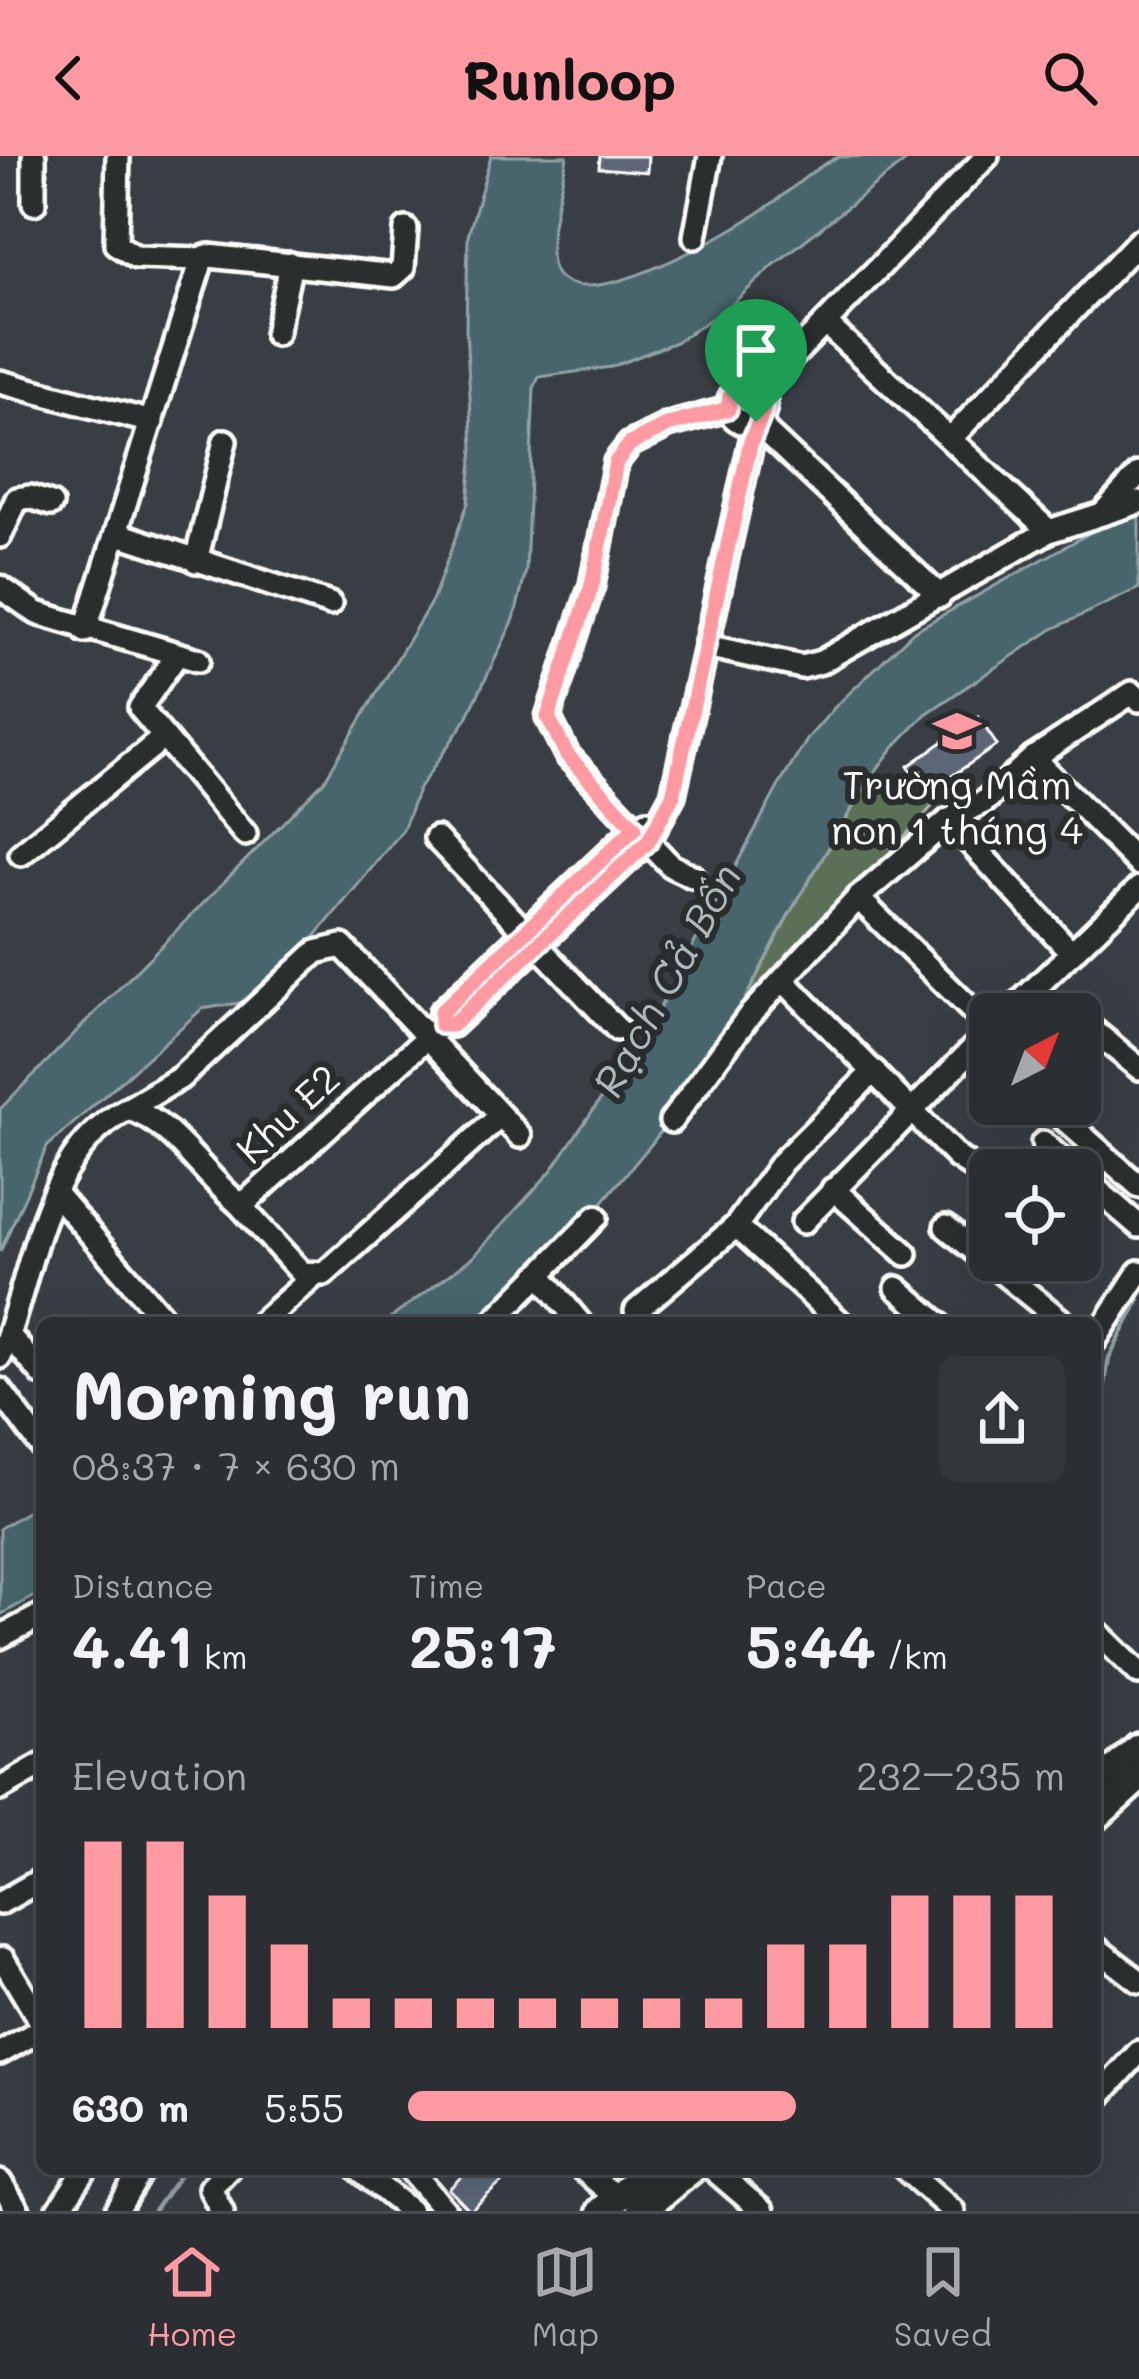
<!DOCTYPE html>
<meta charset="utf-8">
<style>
body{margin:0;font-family:Mali,sans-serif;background:#33363b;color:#f1f3f6;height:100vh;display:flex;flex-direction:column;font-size:45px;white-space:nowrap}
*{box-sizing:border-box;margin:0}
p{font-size:39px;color:#a6a8ac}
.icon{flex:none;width:66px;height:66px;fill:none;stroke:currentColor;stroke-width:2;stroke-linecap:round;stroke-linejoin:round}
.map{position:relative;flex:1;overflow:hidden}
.drawer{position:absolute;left:36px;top:1161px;width:1065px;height:858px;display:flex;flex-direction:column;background:#2b2e33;border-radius:18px;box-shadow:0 12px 48px #0002,0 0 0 3px #474a4e}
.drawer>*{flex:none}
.needle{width:78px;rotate:42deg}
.fabs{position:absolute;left:969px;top:837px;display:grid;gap:24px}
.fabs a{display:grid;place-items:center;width:132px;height:132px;border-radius:18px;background:#2b2e33;box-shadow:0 12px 48px #0002,0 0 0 3px #474a4e;font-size:60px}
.pin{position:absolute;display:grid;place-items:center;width:102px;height:102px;color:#fff;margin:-123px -51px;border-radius:50% 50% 50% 0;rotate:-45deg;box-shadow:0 0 12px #0007}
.pin .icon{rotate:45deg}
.round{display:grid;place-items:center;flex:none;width:126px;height:126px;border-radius:18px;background:#33363b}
.summary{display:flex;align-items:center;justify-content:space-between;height:204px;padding:0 36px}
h1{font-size:66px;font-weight:700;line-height:90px}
.stats{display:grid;grid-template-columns:repeat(3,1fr);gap:18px;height:204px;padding:12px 36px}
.stats div{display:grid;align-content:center}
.stats b{font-size:60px;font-weight:700}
.stats small{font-size:33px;font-weight:400}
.stats p{font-size:33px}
.chart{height:336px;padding:24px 36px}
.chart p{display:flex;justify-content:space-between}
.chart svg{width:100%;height:216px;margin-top:12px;stroke:#ff9aa2;stroke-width:6}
ul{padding:0 36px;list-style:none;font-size:39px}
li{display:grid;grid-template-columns:192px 144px 1fr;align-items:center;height:90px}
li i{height:30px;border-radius:15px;background:#ff9aa2}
header{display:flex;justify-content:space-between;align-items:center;height:156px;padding:0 36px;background:#ff9aa2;color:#111;font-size:54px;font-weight:700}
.dock{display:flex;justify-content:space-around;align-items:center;height:168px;border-top:3px solid #474a4e;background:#2b2e33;font-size:33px;color:#a6a8ac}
.dock a{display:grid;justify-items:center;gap:6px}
.dock .selected{color:#ff9aa2}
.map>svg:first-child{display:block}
.green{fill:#5c7059;stroke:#aeb8ac;stroke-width:3}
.water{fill:#47656b;stroke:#91a3a6;stroke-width:3}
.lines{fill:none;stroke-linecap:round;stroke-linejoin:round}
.stream{stroke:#91a3a6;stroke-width:4.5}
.building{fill:#5c6677;stroke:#fff;stroke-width:3}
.minor-casing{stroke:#fff;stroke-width:30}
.major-casing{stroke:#fff;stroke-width:36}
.minor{stroke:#2a2d2e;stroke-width:21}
.major{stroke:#2a2d2e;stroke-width:27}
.route-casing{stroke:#fff;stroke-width:24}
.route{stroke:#ff9aa2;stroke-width:15}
.labels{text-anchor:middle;stroke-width:12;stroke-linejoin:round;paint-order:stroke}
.poi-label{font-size:39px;fill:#fff;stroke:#2a2d2e}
.street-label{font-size:39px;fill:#fff;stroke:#2a2d2e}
.water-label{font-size:42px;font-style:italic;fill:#acbabc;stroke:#2a2d2e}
</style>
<header><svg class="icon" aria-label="back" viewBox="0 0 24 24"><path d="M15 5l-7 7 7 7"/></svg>Runloop<svg class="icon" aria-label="search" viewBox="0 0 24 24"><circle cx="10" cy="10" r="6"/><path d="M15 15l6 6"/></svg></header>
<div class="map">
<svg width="1139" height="2055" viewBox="0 0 1139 2055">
<rect width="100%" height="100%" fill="#393e44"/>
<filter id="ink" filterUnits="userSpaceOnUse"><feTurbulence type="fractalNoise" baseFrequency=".00833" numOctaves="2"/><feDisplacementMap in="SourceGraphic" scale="24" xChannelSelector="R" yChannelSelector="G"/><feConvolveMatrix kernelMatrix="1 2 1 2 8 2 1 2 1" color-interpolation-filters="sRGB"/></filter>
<g filter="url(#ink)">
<!-- green -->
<polygon class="green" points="873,618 904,648 911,642 918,648 927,637 938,644 731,870 788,760"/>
<!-- water -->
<g class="water">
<path d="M491,0H567C563,28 541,94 556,117C585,162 730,76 763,54C787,38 812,12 839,1C857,0 891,0 912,0L775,108L729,151L676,186L611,211L539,221L534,232L526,415L514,463L467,562L418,634L403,674L314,782L245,846L202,853L47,991L0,1096V953L324,625L433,443L468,347L473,292L466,173L468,80Z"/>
<polygon points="1139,354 1139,432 1051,474 926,558 893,592 868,625 788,760 721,889 653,986 541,1119 489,1167 384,1167 473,1101 551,1015 645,879 778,631 809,581 835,551 914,475 1113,364"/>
<polygon points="42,1347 42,1436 0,1459 0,1372"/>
</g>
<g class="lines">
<!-- stream -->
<g class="stream">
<polyline points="1095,1289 1109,1202 1139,1144"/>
<polyline points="154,2055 184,2013"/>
</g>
</g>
<!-- building -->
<g class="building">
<polygon points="600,0 648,0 647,16 599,12"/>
<polygon points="978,561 997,589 927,637 908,610"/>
<polygon points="469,2013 508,2013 512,2017 470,2055 449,2033"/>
</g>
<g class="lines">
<defs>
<g id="minor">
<polyline points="34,0 34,47"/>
<polyline points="695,81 710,0"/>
<polyline points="200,103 209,100 394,120 403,112 406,73"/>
<polyline points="825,167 1049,375"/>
<polyline points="276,178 291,108"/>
<polyline points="0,226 152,266"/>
<circle cx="747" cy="249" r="18"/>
<polyline points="759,235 987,0"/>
<polyline points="760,262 766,276 940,440"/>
<polyline points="952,281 1139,85"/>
<polyline points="1103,357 1139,318"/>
<polyline points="119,378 330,448"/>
<polyline points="0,380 17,343 30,341 51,348"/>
<polyline points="196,405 225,285"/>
<polyline points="0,431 37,457 198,504"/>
<polyline points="85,475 200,110 200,103 136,101 116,88 118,0"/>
<polyline points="706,490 802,511 821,506 1049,375 1139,346"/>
<polyline points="176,500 140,552 245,678"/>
<polyline points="1033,602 1139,708"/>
<polyline points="949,664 1072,797"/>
<polyline points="436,682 617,873"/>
<polyline points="21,698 164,581"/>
<polyline points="692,720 671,710 567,599 548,561 592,429 616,306 630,288 668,269 728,253"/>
<polyline points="858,742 990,872"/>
<polyline points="783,824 957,1001 990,1023"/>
<polyline points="1008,858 1139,732"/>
<polyline points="441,869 441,856 623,683 647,666"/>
<polyline points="1080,877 1087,869 1139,912"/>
<polyline points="1047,948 1139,1030"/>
<polyline points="128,953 180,922 316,796 342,790 520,980"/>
<polyline points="671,965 748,861 858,742 949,664 984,646 1033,602 1132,537 1139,544"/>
<polyline points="1043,987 1074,1014"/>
<polyline points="1080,1019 1139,1070"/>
<polyline points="833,1033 906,1098"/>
<polyline points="56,1038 167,1167"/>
<polyline points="238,1047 302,1117 324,1118 499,961"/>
<polyline points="803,1066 990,875"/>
<polyline points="736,1070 841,1167"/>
<polyline points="946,1071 1064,1167"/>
<polyline points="1080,1090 1084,1093"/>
<polyline points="542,1121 580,1167"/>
<polyline points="897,1132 938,1167"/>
<polyline points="636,1155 736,1070 782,1006 874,915"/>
<polyline points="261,1167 314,1120"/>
<polyline points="492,1167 596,1061"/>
<polyline points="9,1179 42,1218"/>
<polyline points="1095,1184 1139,1116"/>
<path d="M0,1201C34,1119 40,997 128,953C172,965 202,1018 238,1047L248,1044L441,869H452L648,685L673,639L756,266"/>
<polyline points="0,1234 42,1291"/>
<polyline points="1095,1474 1139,1517"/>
<polyline points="0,1481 42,1459"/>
<polyline points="0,1633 42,1609"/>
<polyline points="0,1747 42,1723"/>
<polyline points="1095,1791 1139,1825"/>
<polyline points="3,1803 42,1868"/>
<polyline points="0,1897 42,1873"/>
<polyline points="1095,1945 1139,1896"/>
<polyline points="358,2013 410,2055"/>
<polyline points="410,2013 445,2055"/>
<polyline points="582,2013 617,2042"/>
<polyline points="713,2013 762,2055"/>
<polyline points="905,2013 953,2055"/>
<polyline points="0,2026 18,2055"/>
<polyline points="58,2055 86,2013"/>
<polyline points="117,2055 142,2013"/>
<polyline points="222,2055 210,2032 228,2013"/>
</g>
<g id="major">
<polyline points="1095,1632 1139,1592"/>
<polyline points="1095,1661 1139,1621"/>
<polyline points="601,2055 651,2013"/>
<polyline points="640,2055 691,2013"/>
</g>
</defs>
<!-- minor casing -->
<use href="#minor" class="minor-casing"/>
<!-- major casing -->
<use href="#major" class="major-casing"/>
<!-- minor -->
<use href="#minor" class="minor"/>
<!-- major -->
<use href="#major" class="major"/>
</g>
</g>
<g class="lines" filter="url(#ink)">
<defs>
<path id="route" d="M749,230C778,243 756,267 750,289L673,639L648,686L452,869H441V856L635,672L567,599L548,561L592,429L616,306L630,288L668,269L728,253L730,241Z"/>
</defs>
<!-- route casing -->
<use href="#route" class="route-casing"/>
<!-- route -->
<use href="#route" class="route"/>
</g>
<!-- icons -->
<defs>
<symbol id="school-bare" viewBox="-9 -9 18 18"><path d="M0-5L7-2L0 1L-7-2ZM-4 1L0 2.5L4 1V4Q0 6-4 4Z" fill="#ff9aa2" stroke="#2a2d2e" stroke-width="2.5" paint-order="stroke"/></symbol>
</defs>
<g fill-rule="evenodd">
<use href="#school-bare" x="924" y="542" width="66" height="66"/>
</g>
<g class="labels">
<!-- poi labels -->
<g class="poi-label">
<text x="957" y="643">Trường Mầm<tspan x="957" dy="45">non 1 tháng 4</tspan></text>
</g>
<!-- street labels -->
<g class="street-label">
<text transform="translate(288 958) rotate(-43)" y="14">Khu E2</text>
</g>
<!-- water labels -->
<g class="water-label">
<text transform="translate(667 824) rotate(-61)" y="15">Rạch Cả Bốn</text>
</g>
</g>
</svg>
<div class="fabs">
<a><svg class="needle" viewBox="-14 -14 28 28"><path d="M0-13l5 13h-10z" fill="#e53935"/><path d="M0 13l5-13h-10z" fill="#a6a8ac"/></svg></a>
<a><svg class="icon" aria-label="locate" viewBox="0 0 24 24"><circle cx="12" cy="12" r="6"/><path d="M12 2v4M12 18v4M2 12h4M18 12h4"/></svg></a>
</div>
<div class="pin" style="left:756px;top:266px;background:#1e9e55"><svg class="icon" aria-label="arrive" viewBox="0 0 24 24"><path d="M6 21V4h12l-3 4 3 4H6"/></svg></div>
<section class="drawer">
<div class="summary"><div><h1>Morning run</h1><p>08:37 · 7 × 630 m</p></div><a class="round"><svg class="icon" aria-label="share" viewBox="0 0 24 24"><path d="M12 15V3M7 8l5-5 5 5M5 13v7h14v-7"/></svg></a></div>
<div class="stats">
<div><p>Distance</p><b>4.41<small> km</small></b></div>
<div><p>Time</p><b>25:17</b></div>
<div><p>Pace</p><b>5:44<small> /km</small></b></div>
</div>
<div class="chart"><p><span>Elevation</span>232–235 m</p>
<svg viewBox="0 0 160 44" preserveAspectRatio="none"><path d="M5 44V6M15 44V6M25 44V17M35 44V27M45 44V38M55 44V38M65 44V38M75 44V38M85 44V38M95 44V38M105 44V38M115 44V27M125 44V27M135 44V17M145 44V17M155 44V17"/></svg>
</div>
<ul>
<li><b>630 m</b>5:55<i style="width:59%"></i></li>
</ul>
</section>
</div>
<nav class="dock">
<a class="selected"><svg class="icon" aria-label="home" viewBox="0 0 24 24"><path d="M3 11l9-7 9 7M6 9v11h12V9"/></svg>Home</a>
<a><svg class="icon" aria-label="map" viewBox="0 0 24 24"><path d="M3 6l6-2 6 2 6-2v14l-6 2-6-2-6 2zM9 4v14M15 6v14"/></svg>Map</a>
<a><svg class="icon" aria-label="saved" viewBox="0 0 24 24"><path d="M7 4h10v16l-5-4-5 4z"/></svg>Saved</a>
</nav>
